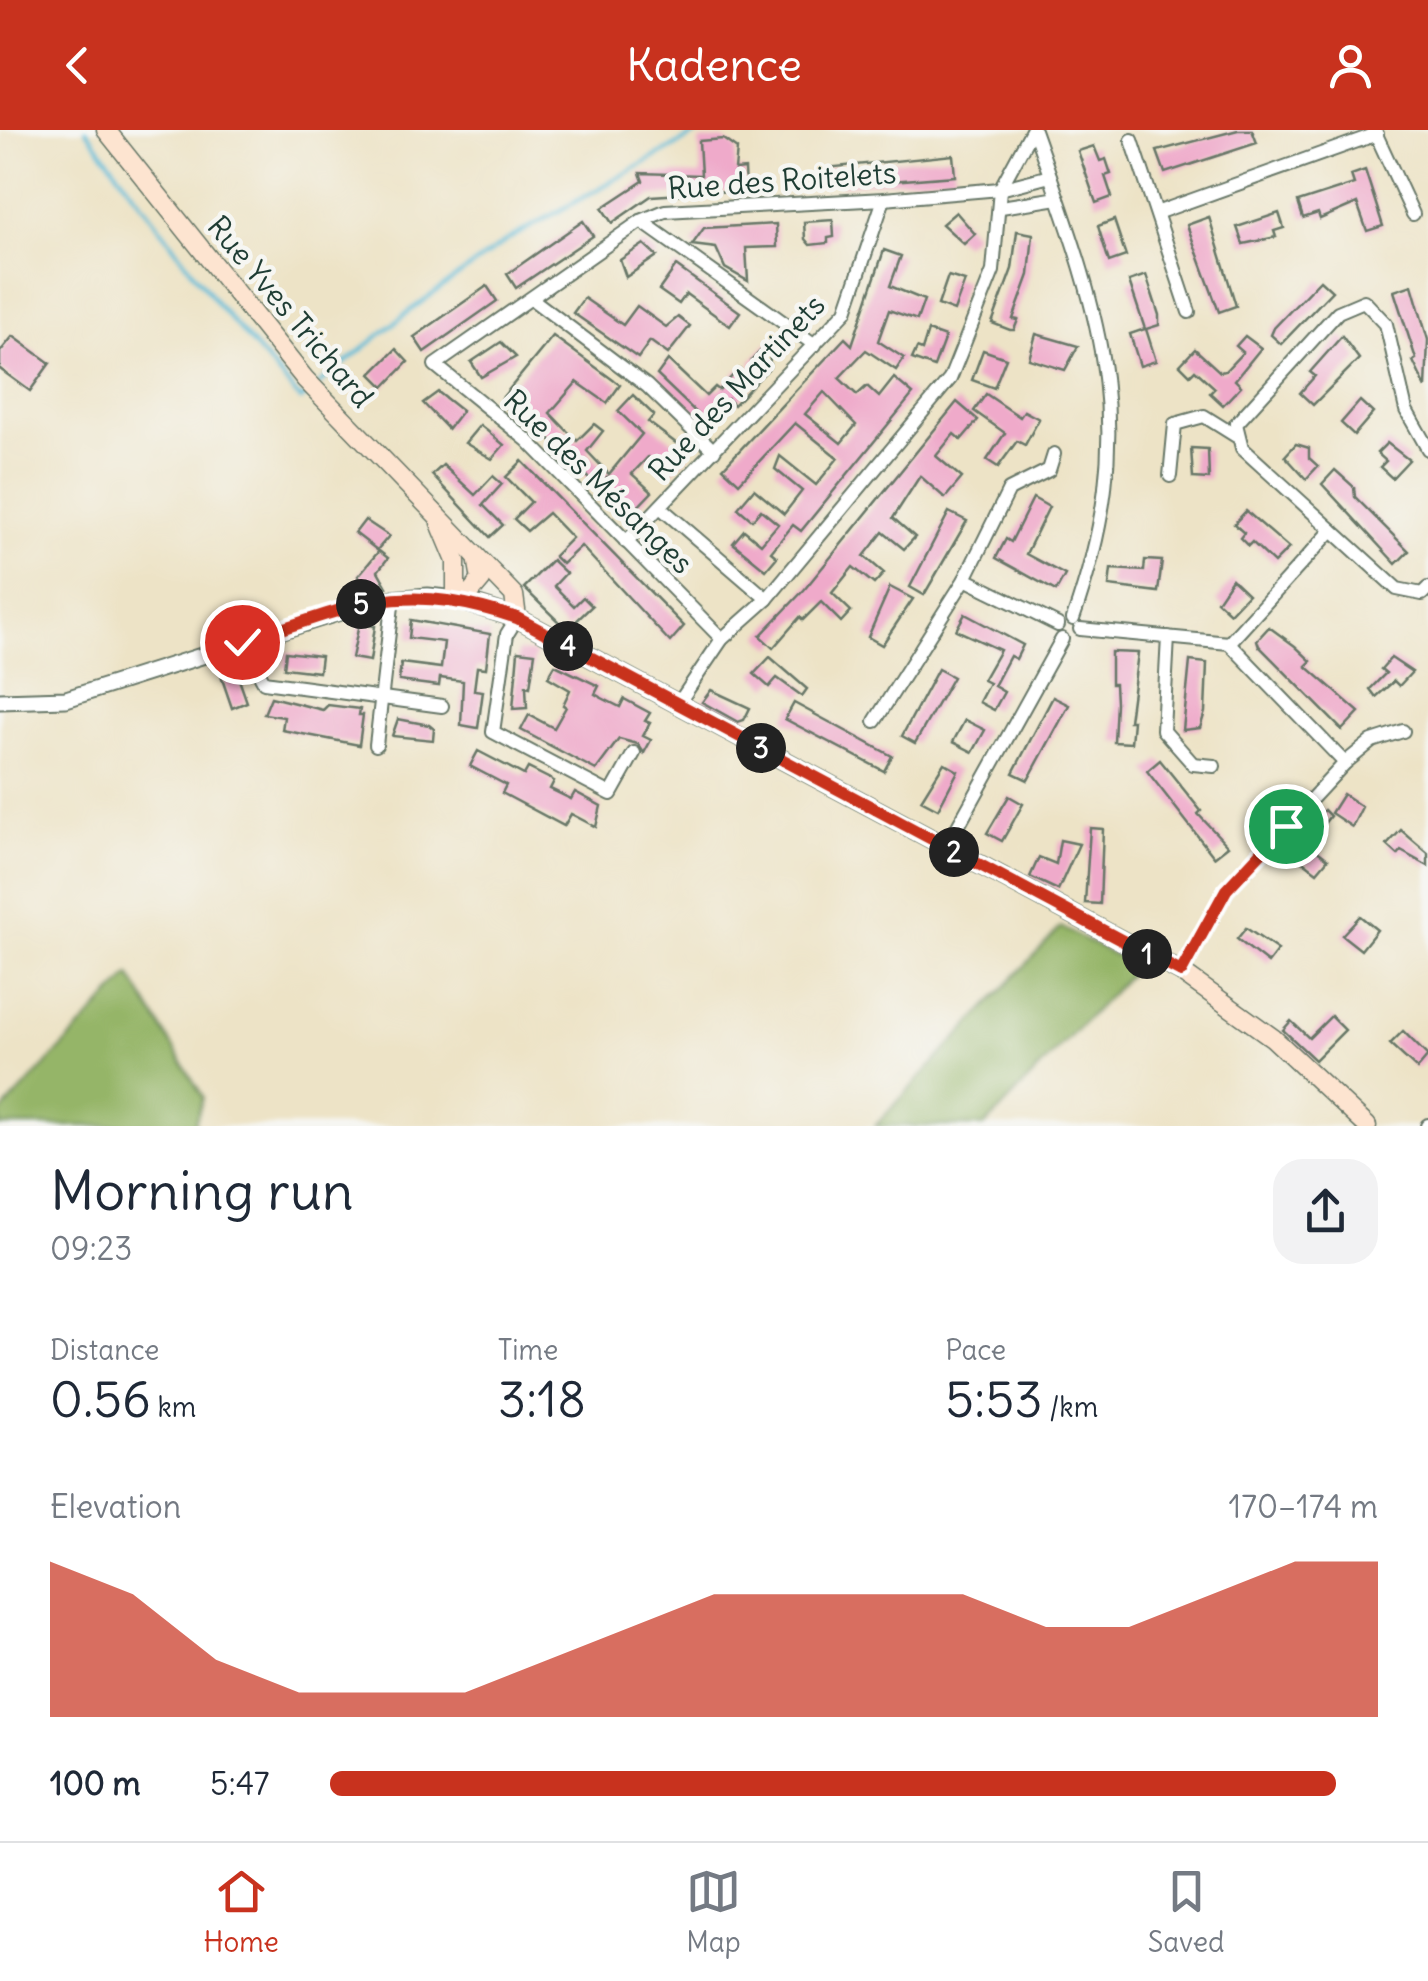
<!DOCTYPE html>
<meta charset="utf-8">
<style>
body{margin:0;font-family:Delius,sans-serif;background:#f2f2f3;color:#1f2937;height:100vh;display:flex;flex-direction:column;font-size:38px;white-space:nowrap}
*{box-sizing:border-box;margin:0}
p{font-size:32px;color:#747a83}
.icon{flex:none;width:55px;height:55px;fill:none;stroke:currentColor;stroke-width:2;stroke-linecap:round;stroke-linejoin:round}
.map{position:relative;height:996px;overflow:hidden}
.panel{display:flex;flex-direction:column;background:#fff;flex:1}
.panel>*{flex:none}
.pin{position:absolute;display:grid;place-items:center;width:85px;height:85px;color:#fff;margin:-42px;border:5px solid #fff;border-radius:50%;box-shadow:0 2px 10px #0007}
.km{position:absolute;width:50px;height:50px;margin:-25px;border-radius:50%;background:#222;color:#fff;font-size:28px;line-height:50px;text-align:center}
.round{display:grid;place-items:center;flex:none;width:105px;height:105px;border-radius:30px;background:#f2f2f3}
.headline{display:flex;align-items:center;justify-content:space-between;height:170px;padding:0 50px}
h1{font-size:55px;font-weight:600;line-height:75px}
.stats{display:grid;grid-template-columns:repeat(3,1fr);gap:15px;height:170px;padding:10px 50px}
.stats div{display:grid;align-content:center}
.stats b{font-size:50px;font-weight:600}
.stats small{font-size:28px;font-weight:400}
.stats p{font-size:28px}
.chart{height:280px;padding:20px 50px}
.chart p{display:flex;justify-content:space-between}
.chart svg{width:100%;height:180px;margin-top:10px;fill:#c8321e;opacity:.7}
ul{padding:0 50px;list-style:none;font-size:32px}
li{display:grid;grid-template-columns:160px 120px 1fr;align-items:center;height:75px}
li i{height:25px;border-radius:12px;background:#c8321e}
header{display:flex;justify-content:space-between;align-items:center;height:130px;padding:0 50px;background:#c8321e;color:#fff;font-size:45px;font-weight:600}
.menu{display:flex;justify-content:space-around;align-items:center;height:140px;border-top:2px solid #e0e1e3;background:#fff;font-size:28px;color:#747a83}
.menu a{display:grid;justify-items:center;gap:5px}
.menu .selected{color:#c8321e}
.map>svg:first-child{display:block}
.forest{fill:#95b568;stroke:#5a794e;stroke-width:2.5}
.lines{fill:none;stroke-linecap:round;stroke-linejoin:round}
.stream{stroke:#5abbd8;stroke-width:4}
.building{fill:#efaaca;fill-rule:evenodd}
.minor-casing{stroke:#677767;stroke-width:16}
.tertiary-casing{stroke:#677767;stroke-width:19}
.secondary-casing{stroke:#677767;stroke-width:21}
.minor{stroke:#fff;stroke-width:12}
.tertiary{stroke:#fff;stroke-width:15}
.secondary{stroke:#fde4d0;stroke-width:18}
.route-casing{stroke:#fff;stroke-width:20}
.route{stroke:#c8321e;stroke-width:12}
.labels{text-anchor:middle;stroke-width:9;stroke-linejoin:round;paint-order:stroke}
.street-label{font-size:30px;fill:#1f3d34;stroke:#f6f6f2}
</style>
<header><svg class="icon" aria-label="back" viewBox="0 0 24 24"><path d="M15 5l-7 7 7 7"/></svg>Kadence<svg class="icon" aria-label="person" viewBox="0 0 24 24"><circle cx="12" cy="8" r="4"/><path d="M4 21q1-7 8-7t8 7"/></svg></header>
<div class="map">
<svg width="1428" height="996" viewBox="0 0 1428 996">
<rect width="100%" height="100%" fill="#f6f6f2"/>
<filter id="ink" filterUnits="userSpaceOnUse"><feTurbulence type="fractalNoise" baseFrequency=".01" numOctaves="2"/><feDisplacementMap in="SourceGraphic" scale="20" xChannelSelector="R" yChannelSelector="G"/><feConvolveMatrix kernelMatrix="1 2 1 2 8 2 1 2 1" color-interpolation-filters="sRGB"/></filter>
<filter id="wash" filterUnits="userSpaceOnUse"><feTurbulence type="fractalNoise" baseFrequency=".0048" numOctaves="4" result="noise"/><feDisplacementMap in="SourceGraphic" scale="40" xChannelSelector="R" yChannelSelector="G"/><feGaussianBlur stdDeviation="2.25" result="paint"/><feColorMatrix in="noise" values="0 0 0 0 0 0 0 0 0 0 0 0 0 0 0 0 0 1.4 0 .05"/><feComposite in="paint" operator="in"/></filter>
<g filter="url(#wash)">
<rect width="100%" height="100%" fill="#ede3c6"/>
<!-- forest -->
<g class="forest">
<polygon points="1061,797 1136,837 985,996 875,996"/>
<polygon points="130,845 203,967 194,996 0,996 0,984"/>
</g>
<g class="lines">
<!-- stream -->
<g class="stream">
<polyline points="86,0 218,175 301,270 308,264"/>
<polyline points="319,254 412,179 509,109 703,0"/>
</g>
</g>
<g id="blocks">
<!-- building -->
<g class="building">
<polygon points="1238,0 1252,0 1257,13 1165,43 1157,21"/>
<polygon points="723,9 737,19 735,40 745,39 746,60 651,66 612,93 602,78 643,51 640,43 701,45 699,11"/>
<polygon points="1094,16 1100,31 1106,29 1111,44 1105,46 1112,67 1096,73 1078,21"/>
<polygon points="953,25 955,46 839,55 838,51 826,52 825,38"/>
<polygon points="1365,40 1383,96 1367,101 1357,73 1320,89 1318,83 1303,88 1298,72 1354,54 1351,45"/>
<polygon points="956,82 975,104 964,114 942,94"/>
<polygon points="1279,83 1284,98 1274,101 1276,107 1243,114 1237,97"/>
<polygon points="1209,87 1236,176 1219,182 1187,95"/>
<polygon points="833,90 834,107 828,108 828,113 810,115 805,109 804,92"/>
<polygon points="1114,90 1126,126 1109,132 1098,96"/>
<polygon points="583,91 593,106 516,158 507,144"/>
<polygon points="776,94 777,117 746,118 748,151 725,138 716,118 692,115 704,98"/>
<polygon points="1017,101 1033,104 1029,145 1013,189 1018,190 1014,200 1010,200 992,193 1012,139"/>
<polygon points="644,114 657,126 626,147 620,130"/>
<path d="M884,120L901,126L890,156L924,170L917,190L889,180L878,211L904,228L896,240L866,220L839,248L857,265L867,256L879,267L894,248L913,264L801,401L793,395L771,422L777,427L766,440L733,413L744,400L761,414L778,394L761,380L752,390L738,378L754,359L784,384L802,361L775,339L780,326L816,355L838,328L795,293L739,353L723,338L845,208L852,215ZM824,262L856,295L841,313L805,284Z"/>
<polygon points="676,136 740,182 730,196 686,164 679,174 659,160"/>
<polygon points="1146,145 1159,185 1159,195 1146,199 1156,231 1140,236 1130,204 1145,199 1129,151"/>
<polygon points="948,146 965,151 954,181 938,175"/>
<polygon points="1320,150 1332,161 1281,214 1271,205 1274,198"/>
<polygon points="1412,155 1428,210 1426,258 1413,231 1416,229 1394,161"/>
<polygon points="487,156 497,171 424,222 414,207"/>
<polygon points="584,168 623,195 637,176 666,197 678,187 690,196 668,224 650,211 638,228 573,183"/>
<polygon points="928,201 945,207 934,237 912,229 917,218 922,220"/>
<polygon points="1036,204 1078,216 1065,240 1029,229"/>
<polygon points="13,206 50,233 30,261 0,239 0,222"/>
<polygon points="553,206 620,255 607,273 577,252 550,283 577,311 594,294 603,301 587,321 609,344 642,304 618,281 633,265 654,285 648,292 689,323 668,346 648,327 632,344 652,362 630,385 602,352 608,346 597,357 528,287 518,288 504,276 507,273 502,268"/>
<polygon points="1245,206 1261,218 1235,250 1241,256 1223,275 1210,263 1215,258 1195,240 1190,245 1180,235 1195,219 1220,242 1225,241 1243,222 1236,216"/>
<polygon points="1342,206 1359,229 1313,275 1300,263 1315,246 1310,242"/>
<polygon points="501,212 516,227 481,247 471,232"/>
<polygon points="769,212 770,237 734,275 728,269 706,292 657,245 668,230 706,266 715,257 719,260 739,239 752,252 751,231"/>
<polygon points="396,219 408,232 384,257 371,244"/>
<polygon points="983,220 1006,228 994,258 972,250"/>
<polygon points="438,262 462,281 448,299 423,273"/>
<polygon points="986,264 1020,287 1024,281 1039,289 1025,315 1017,311 998,337 987,330 1005,303 974,281"/>
<polygon points="1360,271 1373,283 1354,305 1341,293"/>
<polygon points="957,272 978,290 961,310 954,304 936,326 962,348 945,368 920,346 893,388 915,407 904,419 883,402 864,426 884,443 874,454 853,437 832,463 851,481 841,492 821,472 803,490 800,487 773,518 760,506 804,460"/>
<polygon points="480,295 504,315 492,329 465,313"/>
<polygon points="1387,313 1409,330 1392,348 1380,337 1386,331 1377,323"/>
<polygon points="1296,314 1309,318 1309,328 1318,336 1306,349 1285,326"/>
<polygon points="1191,318 1208,319 1209,349 1193,348"/>
<polygon points="522,331 684,496 670,512 581,416 562,434 554,426 572,408 548,383 527,401 514,389 531,372 506,347"/>
<polygon points="443,335 475,365 493,346 502,354 483,375 503,395 490,407 432,345"/>
<polygon points="1335,340 1354,357 1355,367 1409,421 1396,434 1322,354"/>
<polygon points="1033,368 1049,377 1026,424 1065,445 1056,461 996,428 1006,409 1011,412"/>
<polygon points="1246,381 1289,418 1274,433 1252,412 1248,416 1240,408 1244,403 1234,394"/>
<polygon points="949,382 967,391 924,465 910,457"/>
<polygon points="365,390 389,406 377,420 355,403"/>
<polygon points="379,421 388,428 378,441 387,457 370,461 358,446"/>
<polygon points="552,430 566,443 554,456 574,476 583,467 592,476 567,500 524,458"/>
<polygon points="1145,430 1162,431 1158,462 1109,456 1111,439 1144,441"/>
<polygon points="1232,449 1248,464 1230,483 1217,471"/>
<polygon points="890,457 913,469 882,515 868,507"/>
<polygon points="965,484 1023,515 1016,529 1010,526 994,556 1004,562 994,580 979,572 989,553 983,550 1000,520 956,500"/>
<polygon points="411,490 490,504 486,538 477,537 474,560 483,561 478,598 461,595 463,551 440,548 439,556 399,551 401,533 441,538 444,512 409,508"/>
<polygon points="359,494 375,496 370,531 352,528"/>
<polygon points="1269,497 1295,516 1311,531 1306,536 1359,582 1342,600 1259,516 1257,510"/>
<polygon points="518,521 535,523 530,557 526,556 527,578 513,579"/>
<polygon points="286,522 321,526 319,542 284,538"/>
<polygon points="1111,522 1138,523 1129,591 1133,591 1131,613 1114,612 1116,573 1115,554 1111,554"/>
<polygon points="770,527 807,559 802,566 777,548 769,557 754,544"/>
<polygon points="1391,528 1412,542 1399,556 1394,551 1376,567 1370,559 1386,543 1381,539"/>
<polygon points="1190,531 1207,533 1205,582 1200,598 1183,600"/>
<polygon points="555,535 599,556 595,564 600,567 620,577 624,569 650,583 645,591 650,593 643,606 651,610 644,623 638,614 619,609 596,640 521,600 529,585 554,598 566,577 563,575 570,560 548,547"/>
<polygon points="235,538 247,572 232,578 220,543"/>
<polygon points="938,539 953,547 915,613 902,606"/>
<polygon points="711,560 750,578 744,590 738,592 702,572"/>
<polygon points="271,567 323,580 328,575 360,579 359,585 363,585 359,615 282,600 284,587 264,584"/>
<polygon points="1053,567 1069,575 1028,650 1013,643"/>
<polygon points="794,573 892,626 884,641 785,589"/>
<polygon points="398,589 429,595 434,599 433,610 392,606"/>
<polygon points="965,590 985,600 973,622 953,612"/>
<polygon points="478,621 524,645 528,638 554,651 550,659 571,669 575,662 601,676 596,697 571,684 564,696 502,663 506,655 470,636"/>
<polygon points="1160,630 1201,681 1198,684 1228,716 1214,727 1147,641"/>
<polygon points="944,633 958,641 938,679 921,670"/>
<polygon points="1343,664 1362,677 1352,697 1331,683"/>
<polygon points="1009,666 1023,674 1002,711 987,703"/>
<polygon points="1324,680 1330,686 1308,714 1328,729 1317,742 1296,726 1306,712 1299,706"/>
<polygon points="1090,698 1103,699 1100,774 1085,773"/>
<polygon points="1401,700 1428,723 1428,736 1401,721 1398,725 1387,715"/>
<polygon points="1060,710 1079,714 1058,760 1030,747 1039,727 1056,734"/>
<polygon points="1360,786 1377,800 1361,820 1342,805"/>
<polygon points="1246,798 1278,820 1268,833 1237,809"/>
<polygon points="1331,886 1345,900 1315,930 1283,900 1291,891 1309,908"/>
<polygon points="1403,901 1428,926 1417,939 1390,914"/>
</g>
</g>
</g>
<g filter="url(#ink)">
<use href="#blocks" fill-opacity="0" stroke="#677767" stroke-width="2.5"/>
<g class="lines">
<defs>
<g id="minor">
<path d="M1034,0C1100,187 1142,292 1073,489"/>
<polyline points="1374,0 1413,84"/>
<polyline points="1132,10 1189,182"/>
<polyline points="1001,77 1058,68"/>
<polyline points="1159,82 1377,4"/>
<polyline points="641,91 815,215"/>
<polyline points="532,169 647,256 714,321"/>
<polyline points="1428,319 1406,280 1386,194 1364,171 1338,182 1236,294 1242,318 1397,459 1422,464 1428,458"/>
<polyline points="1054,324 1049,340 1009,360 965,449 1058,495"/>
<polyline points="1170,346 1175,294 1204,286 1236,306"/>
<polyline points="660,377 767,469"/>
<polyline points="626,412 846,181 884,69"/>
<polyline points="517,488 507,504 493,602 611,664 634,623"/>
<polyline points="1080,499 1229,513 1345,633"/>
<polyline points="1168,507 1163,600 1193,634 1214,636"/>
<polyline points="722,509 527,310 435,235 641,91 665,81 884,69 1000,59 1050,46"/>
<polyline points="242,512 264,552 442,576"/>
<polyline points="1229,513 1332,400"/>
<polyline points="678,574 722,509 767,469 950,249 993,141 1000,59 1032,0"/>
<polyline points="875,591 965,449"/>
<polyline points="376,615 393,467"/>
<polyline points="946,718 1062,509"/>
<polyline points="1181,842 1227,760 1345,633 1372,611 1403,601"/>
<polyline points="1427,996 1428,995"/>
</g>
<polyline id="tertiary" points="0,571 66,569 378,470 428,466 456,469"/>
<g id="secondary">
<polyline points="106,0 305,249 514,465 517,488"/>
<polyline points="440,393 456,431 456,469 517,488 1181,842 1273,908 1367,996"/>
<polyline points="464,470 481,450 477,427"/>
</g>
</defs>
<!-- minor casing -->
<use href="#minor" class="minor-casing"/>
<!-- tertiary casing -->
<use href="#tertiary" class="tertiary-casing"/>
<!-- secondary casing -->
<use href="#secondary" class="secondary-casing"/>
<!-- minor -->
<use href="#minor" class="minor"/>
<!-- tertiary -->
<use href="#tertiary" class="tertiary"/>
<!-- secondary -->
<use href="#secondary" class="secondary"/>
</g>
</g>
<g class="lines" filter="url(#ink)">
<defs>
<path id="route" d="M242,512C355,476 398,448 517,488L1181,842L1226,760L1286,696"/>
</defs>
<!-- route casing -->
<use href="#route" class="route-casing"/>
<!-- route -->
<use href="#route" class="route"/>
</g>
<g class="labels">
<!-- street labels -->
<g class="street-label">
<text transform="translate(782 51) rotate(-4)" y="10">Rue des Roitelets</text>
<text transform="translate(290 182) rotate(50)" y="10">Rue Yves Trichard</text>
<text transform="translate(737 258) rotate(-47)" y="10">Rue des Martinets</text>
<text transform="translate(598 352) rotate(44)" y="10">Rue des Mésanges</text>
</g>
</g>
</svg>
<div class="pin" style="left:1286px;top:696px;background:#1e9e55"><svg class="icon" aria-label="arrive" viewBox="0 0 24 24"><path d="M6 21V4h12l-3 4 3 4H6"/></svg></div>
<div class="pin" style="left:242px;top:512px;background:#d93025"><svg class="icon" aria-label="check" viewBox="0 0 24 24"><path d="M5 12l5 5 9-10"/></svg></div>
<b class="km" style="left:1147px;top:824px">1</b>
<b class="km" style="left:954px;top:722px">2</b>
<b class="km" style="left:761px;top:618px">3</b>
<b class="km" style="left:568px;top:516px">4</b>
<b class="km" style="left:361px;top:474px">5</b>
</div>
<section class="panel">
<div class="headline"><div><h1>Morning run</h1><p>09:23</p></div><a class="round"><svg class="icon" aria-label="share" viewBox="0 0 24 24"><path d="M12 15V3M7 8l5-5 5 5M5 13v7h14v-7"/></svg></a></div>
<div class="stats">
<div><p>Distance</p><b>0.56<small> km</small></b></div>
<div><p>Time</p><b>3:18</b></div>
<div><p>Pace</p><b>5:53<small> /km</small></b></div>
</div>
<div class="chart"><p><span>Elevation</span>170–174 m</p>
<svg viewBox="0 0 160 44" preserveAspectRatio="none"><path d="M0 44V6L10 14L20 30L30 38L40 38L50 38L60 30L70 22L80 14L90 14L100 14L110 14L120 22L130 22L140 14L150 6L160 6V44z"/></svg>
</div>
<ul>
<li><b>100 m</b>5:47<i style="width:96%"></i></li>
</ul>
</section>
<nav class="menu">
<a class="selected"><svg class="icon" aria-label="home" viewBox="0 0 24 24"><path d="M3 11l9-7 9 7M6 9v11h12V9"/></svg>Home</a>
<a><svg class="icon" aria-label="map" viewBox="0 0 24 24"><path d="M3 6l6-2 6 2 6-2v14l-6 2-6-2-6 2zM9 4v14M15 6v14"/></svg>Map</a>
<a><svg class="icon" aria-label="saved" viewBox="0 0 24 24"><path d="M7 4h10v16l-5-4-5 4z"/></svg>Saved</a>
</nav>
